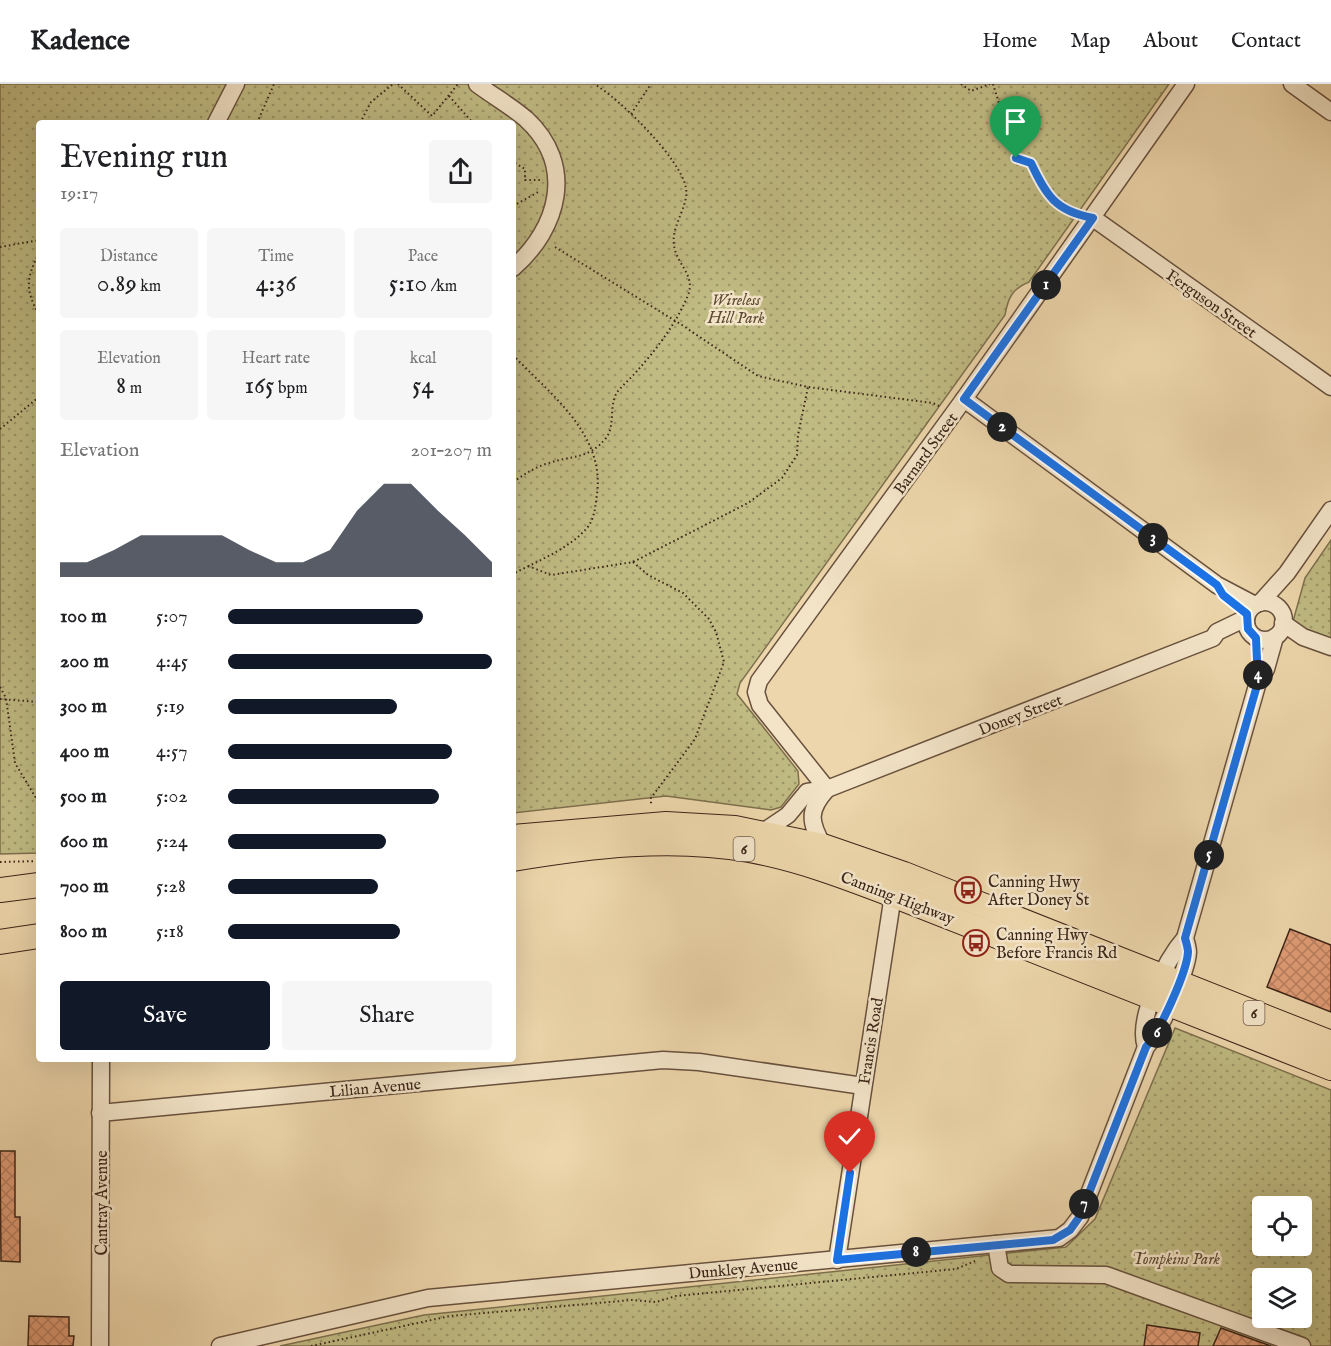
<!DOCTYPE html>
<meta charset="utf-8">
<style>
body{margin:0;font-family:"IM FELL English",serif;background:#f6f6f6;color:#202124;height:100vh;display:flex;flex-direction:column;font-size:22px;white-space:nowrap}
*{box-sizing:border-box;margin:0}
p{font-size:20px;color:#757577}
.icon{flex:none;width:33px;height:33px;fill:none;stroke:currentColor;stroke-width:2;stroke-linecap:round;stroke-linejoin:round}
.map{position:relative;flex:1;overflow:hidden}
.drawer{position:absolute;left:36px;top:36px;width:480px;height:942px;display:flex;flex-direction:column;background:#fff;border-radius:6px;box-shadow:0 6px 24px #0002}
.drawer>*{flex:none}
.controls{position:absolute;left:1252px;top:1112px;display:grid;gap:12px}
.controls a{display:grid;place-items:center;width:60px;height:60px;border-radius:6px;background:#fff;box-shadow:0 6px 24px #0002;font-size:30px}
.pin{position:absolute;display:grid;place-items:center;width:51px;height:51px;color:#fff;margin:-62px -26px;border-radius:50% 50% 50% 0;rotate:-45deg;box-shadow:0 0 6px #0007}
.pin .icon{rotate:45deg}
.km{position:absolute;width:30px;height:30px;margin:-15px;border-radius:50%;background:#222;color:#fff;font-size:16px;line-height:30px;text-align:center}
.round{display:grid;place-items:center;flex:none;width:63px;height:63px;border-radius:6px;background:#f6f6f6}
.head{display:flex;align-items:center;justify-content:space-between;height:102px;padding:0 24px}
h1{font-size:33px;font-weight:600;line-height:45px}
.metrics{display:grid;grid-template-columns:repeat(3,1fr);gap:9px;height:102px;padding:6px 24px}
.metrics div{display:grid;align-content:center;border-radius:6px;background:#f6f6f6;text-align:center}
.metrics b{font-size:26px;font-weight:600}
.metrics small{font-size:16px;font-weight:400}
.metrics p{font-size:16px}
.chart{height:168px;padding:12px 24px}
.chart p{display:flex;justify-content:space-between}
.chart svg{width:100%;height:108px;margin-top:6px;fill:#111827;opacity:.7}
.primary-button{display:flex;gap:12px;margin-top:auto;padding:12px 24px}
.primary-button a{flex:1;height:69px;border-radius:6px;background:#111827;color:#fff;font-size:24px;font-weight:600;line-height:69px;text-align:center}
.primary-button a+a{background:#f6f6f6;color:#202124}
ul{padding:0 24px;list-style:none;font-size:20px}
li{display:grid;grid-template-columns:96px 72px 1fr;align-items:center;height:45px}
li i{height:15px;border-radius:8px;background:#111827}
header{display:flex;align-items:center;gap:36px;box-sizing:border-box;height:84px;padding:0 30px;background:#fff;border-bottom:2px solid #e0e0e0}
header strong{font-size:28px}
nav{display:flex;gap:33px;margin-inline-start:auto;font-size:21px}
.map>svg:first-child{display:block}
.park{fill:url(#park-dots);stroke:#7e704e;stroke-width:1.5;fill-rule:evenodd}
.building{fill:url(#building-cross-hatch);stroke:#3c2519;stroke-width:1.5}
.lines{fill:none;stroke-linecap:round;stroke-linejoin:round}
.minor-casing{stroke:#68513e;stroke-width:19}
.highway-casing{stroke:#3c2519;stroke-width:26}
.path{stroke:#3c2519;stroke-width:2;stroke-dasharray:1.5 3;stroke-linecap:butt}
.minor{stroke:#f3e4c8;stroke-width:16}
.highway{stroke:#edd6ab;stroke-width:24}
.route-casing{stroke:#fff;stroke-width:12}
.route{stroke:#1a73e8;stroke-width:8}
.labels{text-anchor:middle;stroke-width:5;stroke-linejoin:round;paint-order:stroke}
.shield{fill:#f3e4c8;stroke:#735e4e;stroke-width:1.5}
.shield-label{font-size:15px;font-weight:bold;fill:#3c2519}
.park-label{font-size:16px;font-style:italic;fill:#5d4a34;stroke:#f3e4c8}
.street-label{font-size:16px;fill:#3c2519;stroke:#f3e4c8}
.poi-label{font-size:16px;fill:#3c2519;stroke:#f3e4c8;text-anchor:start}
</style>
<header>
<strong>Kadence</strong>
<nav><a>Home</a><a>Map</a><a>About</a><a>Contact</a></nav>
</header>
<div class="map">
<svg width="1331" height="1262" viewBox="0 0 1331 1262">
<defs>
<pattern id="park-dots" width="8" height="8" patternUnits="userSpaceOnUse" patternTransform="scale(1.5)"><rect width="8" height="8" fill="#c0bb83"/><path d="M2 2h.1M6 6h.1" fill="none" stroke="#9d986a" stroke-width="1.8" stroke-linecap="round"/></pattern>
<pattern id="building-cross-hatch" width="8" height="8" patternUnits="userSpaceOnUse" patternTransform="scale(1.5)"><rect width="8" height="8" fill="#e19d77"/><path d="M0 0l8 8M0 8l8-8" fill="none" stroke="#b88061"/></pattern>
</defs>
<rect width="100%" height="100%" fill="#edd6ab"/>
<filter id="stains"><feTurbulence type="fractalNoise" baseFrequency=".00333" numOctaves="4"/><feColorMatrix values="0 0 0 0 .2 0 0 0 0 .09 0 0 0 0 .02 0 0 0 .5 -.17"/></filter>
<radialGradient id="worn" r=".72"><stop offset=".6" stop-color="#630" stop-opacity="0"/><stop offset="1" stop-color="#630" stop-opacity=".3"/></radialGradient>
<!-- park -->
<g class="park">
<path d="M0,0H1169L1029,198C1012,205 1008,214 1005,231L740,599L737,610L798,687L799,700L781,723L771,726L666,712L513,729V39H39V769L0,770Z"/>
<polygon points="1331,456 1331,557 1292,541 1305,494"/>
<path d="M1175,944L1331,1006V1262H280L424,1231L1066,1163L1095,1135ZM1263,1122H1302V1161H1263ZM1263,1194H1302V1233H1263Z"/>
</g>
<!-- building -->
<g class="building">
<polygon points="1290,845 1331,861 1331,928 1267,903"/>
<polygon points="0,1067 15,1067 15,1133 20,1133 20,1178 1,1177"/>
<polygon points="29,1232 69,1233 69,1252 74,1252 73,1262 28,1262"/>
<polygon points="1147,1241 1200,1249 1198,1262 1144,1262"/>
<polygon points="1221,1244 1271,1262 1213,1262"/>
</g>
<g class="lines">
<defs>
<g id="minor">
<path d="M477,0C493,12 511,22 526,35C576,81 559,144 513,184"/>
<polyline points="1292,0 1331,28"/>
<polyline points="216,39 236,0"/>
<polyline points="1093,134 1331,303"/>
<polyline points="964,315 1217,501 1255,521"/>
<circle cx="1265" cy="537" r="19"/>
<polyline points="1260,519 1287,489 1331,426"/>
<polyline points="1283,539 1303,553 1331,563"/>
<polyline points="827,705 760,621 756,608 759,597 964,315 1186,0"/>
<polyline points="763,748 788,731 807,708 827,705 1213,554 1217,548 1246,534"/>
<path d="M823,762C810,738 807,727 827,705"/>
<path d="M1146,963C1136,935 1166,876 1185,854L1258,598L1266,585L1275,553"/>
<polyline points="100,1029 663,976 699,978 863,1002"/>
<polyline points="996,1160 1000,1184 1009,1190 1106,1191 1302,1262"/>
<polyline points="837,1176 893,811"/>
<polyline points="100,1262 101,975"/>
<path d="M220,1262L428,1214L1059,1154L1070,1146L1080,1133L1146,963C1159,949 1187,888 1188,868C1188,864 1186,858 1185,854"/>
</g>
<g id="highway">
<polyline points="513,753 666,740 735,744 823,762 904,790 1331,959"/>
<path d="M513,775C591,762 670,752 749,766C799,775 846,793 893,811L1331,984"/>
<polyline points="0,806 39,801"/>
<polyline points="0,858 39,852"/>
</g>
</defs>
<!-- minor casing -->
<use href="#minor" class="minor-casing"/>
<!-- highway casing -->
<use href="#highway" class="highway-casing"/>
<!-- path -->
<g class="path">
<polyline points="398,0 432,32 458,0"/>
<polyline points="961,0 971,7 990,0"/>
<polyline points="993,0 1016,74 1031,79 1047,113 1076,130"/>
<polyline points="449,12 473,39"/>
<polyline points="631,30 651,0"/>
<polyline points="233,37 240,39"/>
<polyline points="257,39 274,0"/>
<polyline points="360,39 371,18 393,0"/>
<polyline points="513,75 515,79 525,85 525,96 543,96"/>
<polyline points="513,122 540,107"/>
<polyline points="0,163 39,156"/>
<polyline points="555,163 682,241 758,292 808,303 933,319 941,323"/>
<path d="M39,169C26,195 25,205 39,231"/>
<path d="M513,271C550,310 605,350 597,410C595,423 595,434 587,444C569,465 537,477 513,490"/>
<polyline points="0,345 39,313"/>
<path d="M513,398C525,390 535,383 549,379C572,371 588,376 606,354C616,341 608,320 618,307C624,300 631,294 637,287C656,266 678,237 688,211C696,191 676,180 674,161C671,141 689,123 686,104C681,75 619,14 594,0"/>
<polyline points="633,478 648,491 683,509 709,535 716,548 724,578 695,655 651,714 651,722"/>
<polyline points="528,482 551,491 633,478 748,419 782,394 797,371 798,351 808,303"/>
<polyline points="0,603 6,614 15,679 39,719"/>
<polyline points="0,615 39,618"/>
<polyline points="0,778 39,777"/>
<polyline points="311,1262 450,1232 632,1216 656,1218 676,1212 956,1185 975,1177"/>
</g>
<!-- minor -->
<use href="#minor" class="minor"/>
<!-- highway -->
<use href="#highway" class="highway"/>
</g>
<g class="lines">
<defs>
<path id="route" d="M850,1089L837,1176L1053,1156L1070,1146L1080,1132L1146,963C1159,949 1187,888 1188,868C1188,864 1186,858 1185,854L1258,598L1256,554L1248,545L1247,530L1223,511L1217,501L964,315L1093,134C1055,127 1046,111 1031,79L1016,74"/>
</defs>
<!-- route casing -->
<use href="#route" class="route-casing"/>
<!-- route -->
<use href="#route" class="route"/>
</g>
<!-- icons -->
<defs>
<symbol id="bus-ring" viewBox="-11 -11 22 22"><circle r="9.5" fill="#f3e4c8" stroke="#8f2418" stroke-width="1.5"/><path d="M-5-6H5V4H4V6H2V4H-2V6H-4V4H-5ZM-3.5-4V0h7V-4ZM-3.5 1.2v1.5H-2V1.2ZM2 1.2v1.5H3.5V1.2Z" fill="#8f2418"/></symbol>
</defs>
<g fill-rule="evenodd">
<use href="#bus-ring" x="953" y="791" width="30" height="30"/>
<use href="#bus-ring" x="961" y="844" width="30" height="30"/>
</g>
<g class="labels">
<!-- shield labels -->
<g class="shield">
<rect x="733.5" y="753" width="21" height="24" rx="4.5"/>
<rect x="1243.5" y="917" width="21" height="24" rx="4.5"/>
</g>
<g class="shield-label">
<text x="744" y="770">6</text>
<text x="1254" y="934">6</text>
</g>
<!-- park labels -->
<g class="park-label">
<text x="736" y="221">Wireless<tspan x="736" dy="18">Hill Park</tspan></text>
<text x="1176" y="1180">Tompkins Park</text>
</g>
<!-- street labels -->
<g class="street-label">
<text transform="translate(1212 219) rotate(35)" y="6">Ferguson Street</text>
<text transform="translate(925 369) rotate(-54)" y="6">Barnard Street</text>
<text transform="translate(1020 630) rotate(-21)" y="6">Doney Street</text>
<text transform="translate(898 813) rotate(21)" y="6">Canning Highway</text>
<text transform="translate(870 957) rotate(-81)" y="6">Francis Road</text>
<text transform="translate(375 1003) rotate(-5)" y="6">Lilian Avenue</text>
<text transform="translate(101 1119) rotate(-90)" y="6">Cantray Avenue</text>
<text transform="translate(743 1184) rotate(-5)" y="6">Dunkley Avenue</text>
</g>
<!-- poi labels -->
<g class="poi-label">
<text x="988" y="803">Canning Hwy<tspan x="988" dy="18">After Doney St</tspan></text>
<text x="996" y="856">Canning Hwy<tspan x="996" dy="18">Before Francis Rd</tspan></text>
</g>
</g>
<rect width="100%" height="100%" filter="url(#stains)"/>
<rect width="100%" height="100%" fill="url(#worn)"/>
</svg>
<div class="controls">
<a><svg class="icon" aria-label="locate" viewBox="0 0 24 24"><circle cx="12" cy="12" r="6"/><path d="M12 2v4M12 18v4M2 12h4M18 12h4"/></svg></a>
<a><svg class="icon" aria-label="layers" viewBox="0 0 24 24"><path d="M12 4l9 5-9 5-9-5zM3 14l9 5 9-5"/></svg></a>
</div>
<div class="pin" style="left:1016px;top:74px;background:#1e9e55"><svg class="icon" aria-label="arrive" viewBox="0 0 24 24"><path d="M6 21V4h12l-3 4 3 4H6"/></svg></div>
<div class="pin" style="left:850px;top:1089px;background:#d93025"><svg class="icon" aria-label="check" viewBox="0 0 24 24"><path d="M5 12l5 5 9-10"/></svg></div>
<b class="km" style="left:1046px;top:201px">1</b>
<b class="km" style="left:1002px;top:343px">2</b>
<b class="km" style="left:1153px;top:454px">3</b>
<b class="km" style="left:1258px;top:591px">4</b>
<b class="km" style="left:1209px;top:771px">5</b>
<b class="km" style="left:1157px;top:949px">6</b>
<b class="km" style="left:1084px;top:1120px">7</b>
<b class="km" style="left:916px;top:1168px">8</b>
<section class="drawer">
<div class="head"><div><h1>Evening run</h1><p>19:17</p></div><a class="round"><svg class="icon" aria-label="share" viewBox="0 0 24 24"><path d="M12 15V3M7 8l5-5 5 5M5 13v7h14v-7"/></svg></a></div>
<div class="metrics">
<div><p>Distance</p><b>0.89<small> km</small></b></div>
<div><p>Time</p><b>4:36</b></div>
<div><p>Pace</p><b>5:10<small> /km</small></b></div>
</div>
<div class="metrics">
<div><p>Elevation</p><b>8<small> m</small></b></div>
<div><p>Heart rate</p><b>165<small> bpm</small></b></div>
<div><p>kcal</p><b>54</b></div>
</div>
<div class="chart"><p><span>Elevation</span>201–207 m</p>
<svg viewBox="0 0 160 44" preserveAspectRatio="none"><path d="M0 44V38L10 38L20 33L30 27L40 27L50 27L60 27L70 33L80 38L90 38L100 33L110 17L120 6L130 6L140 17L150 27L160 38V44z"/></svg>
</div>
<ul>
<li><b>100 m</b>5:07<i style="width:74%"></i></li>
<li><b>200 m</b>4:45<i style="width:100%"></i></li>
<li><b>300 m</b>5:19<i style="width:64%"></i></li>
<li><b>400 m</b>4:57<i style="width:85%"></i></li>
<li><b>500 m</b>5:02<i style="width:80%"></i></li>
<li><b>600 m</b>5:24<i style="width:60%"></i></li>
<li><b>700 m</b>5:28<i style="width:57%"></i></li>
<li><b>800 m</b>5:18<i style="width:65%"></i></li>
</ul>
<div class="primary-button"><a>Save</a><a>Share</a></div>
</section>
</div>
